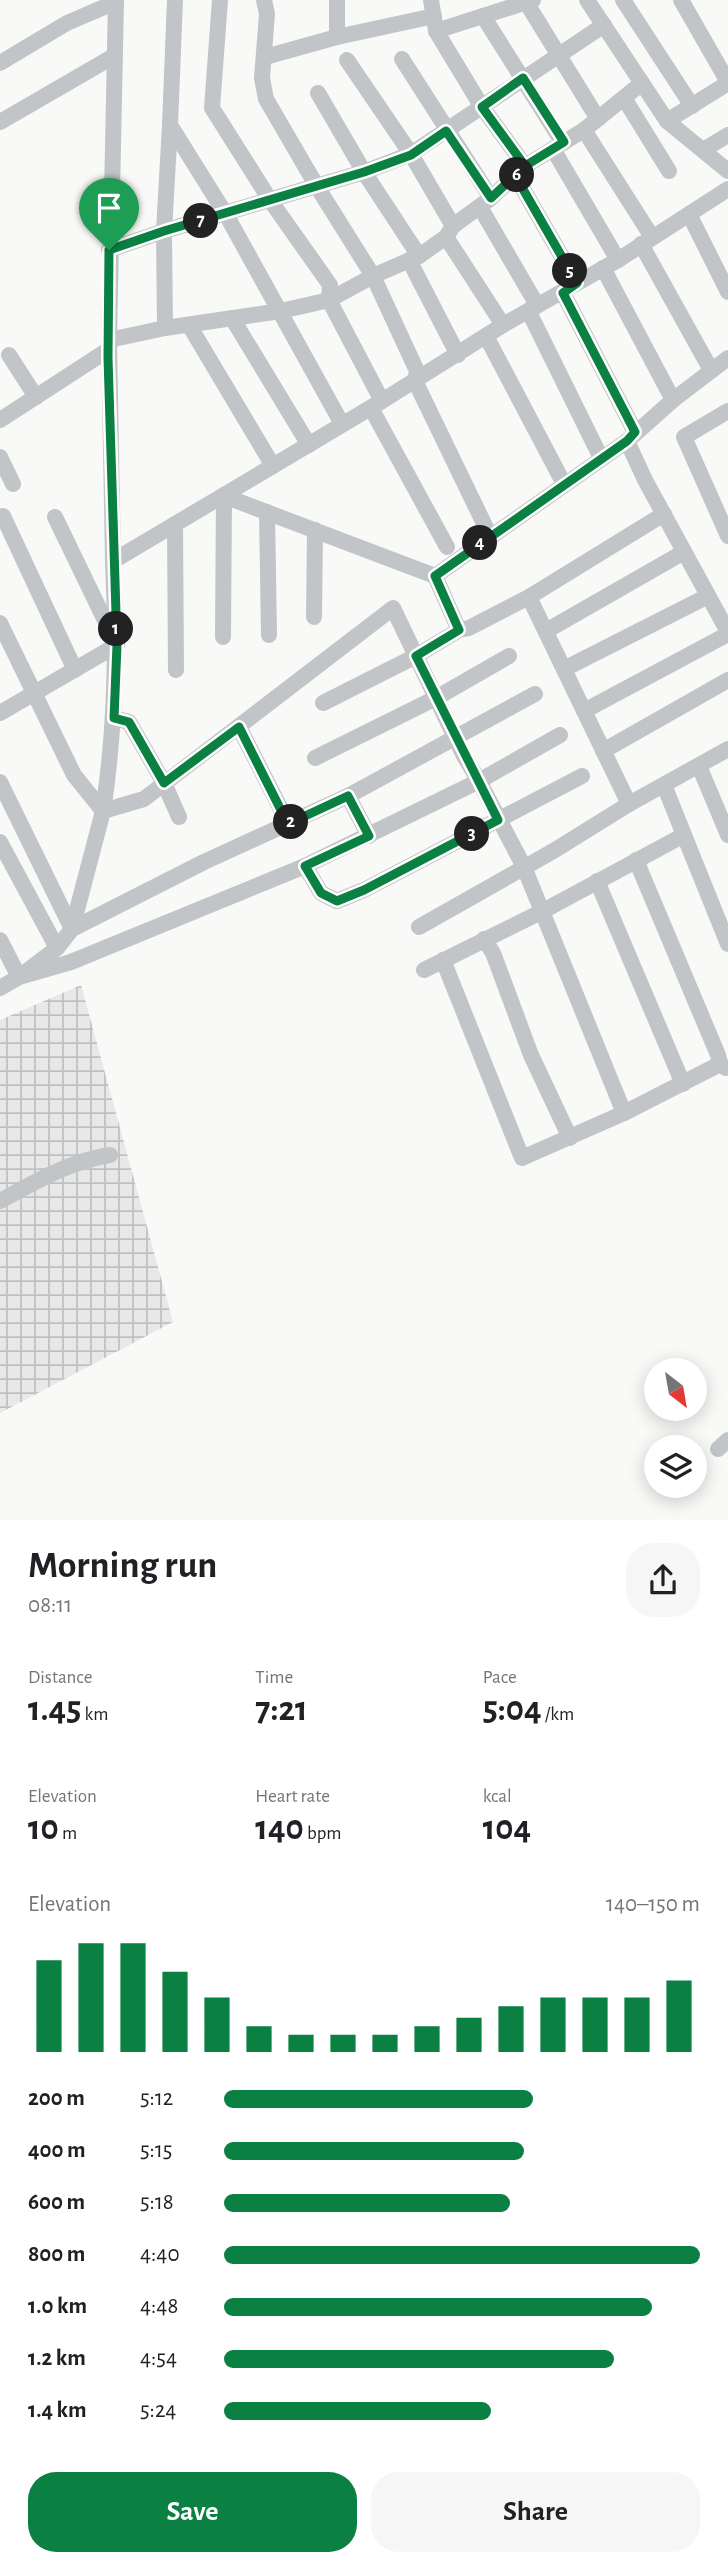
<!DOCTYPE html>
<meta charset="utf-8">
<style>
body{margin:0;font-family:"Alegreya Sans",sans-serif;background:#f6f6f6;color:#202124;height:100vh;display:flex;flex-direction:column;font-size:26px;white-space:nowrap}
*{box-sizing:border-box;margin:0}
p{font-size:23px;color:#757577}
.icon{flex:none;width:38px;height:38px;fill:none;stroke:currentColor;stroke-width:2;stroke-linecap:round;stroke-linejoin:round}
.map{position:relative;height:1520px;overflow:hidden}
.details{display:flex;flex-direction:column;background:#fff;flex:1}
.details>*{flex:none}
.needle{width:46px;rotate:149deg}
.controls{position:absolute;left:644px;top:1358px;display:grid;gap:14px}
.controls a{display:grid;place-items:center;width:63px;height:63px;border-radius:50%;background:#fff;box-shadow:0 4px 18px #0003;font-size:35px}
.pin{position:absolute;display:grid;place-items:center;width:60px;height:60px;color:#fff;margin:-72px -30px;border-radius:50% 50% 50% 0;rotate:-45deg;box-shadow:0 0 7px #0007}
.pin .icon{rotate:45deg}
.km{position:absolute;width:35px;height:35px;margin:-18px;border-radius:50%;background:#222;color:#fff;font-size:19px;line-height:35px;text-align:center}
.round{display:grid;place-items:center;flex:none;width:74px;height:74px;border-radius:28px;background:#f6f6f6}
.overview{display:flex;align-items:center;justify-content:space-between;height:119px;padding:0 28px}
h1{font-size:38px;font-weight:700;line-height:52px}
.figures{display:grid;grid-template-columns:repeat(3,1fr);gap:10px;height:119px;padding:7px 28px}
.figures div{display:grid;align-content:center}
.figures b{font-size:35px;font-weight:700}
.figures small{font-size:19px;font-weight:400}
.figures p{font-size:19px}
.chart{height:196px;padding:14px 28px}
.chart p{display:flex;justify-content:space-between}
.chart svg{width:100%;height:126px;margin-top:7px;stroke:#0b8043;stroke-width:6}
.primary-button{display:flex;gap:14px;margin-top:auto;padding:14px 28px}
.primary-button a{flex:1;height:80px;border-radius:28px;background:#0b8043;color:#fff;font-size:28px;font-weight:700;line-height:80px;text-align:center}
.primary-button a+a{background:#f6f6f6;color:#202124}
ul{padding:0 28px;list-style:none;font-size:23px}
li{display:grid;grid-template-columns:112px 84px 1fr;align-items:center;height:52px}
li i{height:18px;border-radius:9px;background:#0b8043}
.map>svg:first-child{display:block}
.industrial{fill:url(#industrial-grid)}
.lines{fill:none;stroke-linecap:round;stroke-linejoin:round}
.minor{stroke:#c1c5c8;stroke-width:16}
.route-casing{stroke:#fff;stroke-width:14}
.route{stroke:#0b8043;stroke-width:9}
</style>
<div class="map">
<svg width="728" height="1520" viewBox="0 0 728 1520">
<defs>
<pattern id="industrial-grid" width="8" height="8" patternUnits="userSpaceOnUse" patternTransform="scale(1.75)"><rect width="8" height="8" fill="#e7e8e7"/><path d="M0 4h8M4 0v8" fill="none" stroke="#bfc1c0"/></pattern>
</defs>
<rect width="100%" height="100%" fill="#f9f9f7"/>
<!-- industrial -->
<polygon class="industrial" points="81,985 173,1322 0,1413 0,1020"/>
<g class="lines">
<!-- minor -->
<g class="minor">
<polyline points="116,0 109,340 113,561 382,401 503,325 618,260 728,189"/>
<polyline points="175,0 170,125 228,218 342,424"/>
<polyline points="220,0 212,108 270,200 330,285 329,300 382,401"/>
<polyline points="264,0 267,14 262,78 266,99 316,185 373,276 417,371 415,381 490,536"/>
<polyline points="337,0 337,37"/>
<polyline points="431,0 436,31 482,107 525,166"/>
<polyline points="587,0 667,121 728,83"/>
<polyline points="623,0 692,106"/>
<polyline points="681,0 728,82"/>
<polyline points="526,2 598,119"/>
<polyline points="483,16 563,143"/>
<polyline points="436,31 533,0"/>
<polyline points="265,57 337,37 434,16"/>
<polyline points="402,59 491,198"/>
<polyline points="347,60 411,154 453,226"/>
<polyline points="0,63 67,23 116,2"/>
<polyline points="318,93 364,172 419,256"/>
<polyline points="624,98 669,171"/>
<polyline points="667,121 728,171"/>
<polyline points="0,122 114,56"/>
<polyline points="584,130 652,237"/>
<polyline points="553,149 618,260"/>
<polyline points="703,150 728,135"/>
<polyline points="516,177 577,283"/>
<polyline points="480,207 537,305"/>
<polyline points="689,214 728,292"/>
<polyline points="446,237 503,325"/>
<polyline points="641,244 711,370"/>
<polyline points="109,250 164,231 364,172 411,154 604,25"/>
<polyline points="409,260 458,355"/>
<polyline points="603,268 673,400"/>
<polyline points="563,293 635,432"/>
<polyline points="529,312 601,458"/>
<polyline points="232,318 309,445"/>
<polyline points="189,325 273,466"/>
<polyline points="165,328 164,231 170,125"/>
<polyline points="486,336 564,484"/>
<polyline points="109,340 165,328 281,311 329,300 373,276 419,256 446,237 453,226 491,198 525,166 584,130 642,83"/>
<polyline points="9,355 36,397"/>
<polyline points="728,358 673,400 627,441 645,480 728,632"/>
<polyline points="371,408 447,547"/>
<polyline points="728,411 684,437 728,536"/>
<polyline points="0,420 108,350"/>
<polyline points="0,457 13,484"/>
<polyline points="267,512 269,635"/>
<polyline points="3,516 75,670"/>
<polyline points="55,517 114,639"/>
<polyline points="175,525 176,670"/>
<polyline points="435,576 627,441"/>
<polyline points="529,597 629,804"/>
<polyline points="314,617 315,530"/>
<path d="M0,623L74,775L103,811C116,727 117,645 113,561"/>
<polyline points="546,631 684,552"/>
<polyline points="223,637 224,496 435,576 459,630"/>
<polyline points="564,669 708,596"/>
<polyline points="323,703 416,656 459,630 469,628 529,597 664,514"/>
<polyline points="584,711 728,634"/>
<polyline points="0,713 117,645"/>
<polyline points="114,718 129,722 164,783 179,817"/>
<polyline points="239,727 288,823"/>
<polyline points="560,735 479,781 524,867 624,1113"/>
<polyline points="603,751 728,680"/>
<polyline points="315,758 436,698 509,656"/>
<polyline points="699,766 728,835"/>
<polyline points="0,782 72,929 204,862 348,796 369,836"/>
<polyline points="348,796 535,694"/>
<polyline points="684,835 728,944"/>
<polyline points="0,842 57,948"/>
<polyline points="636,860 718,1055 720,1064 726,1068"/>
<polyline points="305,866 321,893 337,901 364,890 582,776"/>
<polyline points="597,881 683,1084"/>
<polyline points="419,927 555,850 629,804 728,749"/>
<polyline points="484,939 493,953 531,1055 570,1138"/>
<polyline points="0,940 19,977"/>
<polyline points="443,960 522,1158 624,1113 720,1064"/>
<polyline points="424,970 543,911 684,835 664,785"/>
<polyline points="0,988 19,977 57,948 72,929 103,811 144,799 393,608 464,756 479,781 305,866 71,962 19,977"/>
<path d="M0,1201C35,1182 70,1161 110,1155"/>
<polyline points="718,1449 728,1440"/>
</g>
</g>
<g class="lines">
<defs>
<polyline id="route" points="109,250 108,358 117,645 114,718 129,722 164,783 239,727 288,824 348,796 369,836 305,866 321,893 337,901 364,890 498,820 416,656 459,630 435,576 627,441 635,432 563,293 577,283 516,177 525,166 564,142 523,78 482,107 525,166 491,198 446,131 411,155 364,172 164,231 109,250"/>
</defs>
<!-- route casing -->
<use href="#route" class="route-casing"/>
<!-- route -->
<use href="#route" class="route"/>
</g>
</svg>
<div class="controls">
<a><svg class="needle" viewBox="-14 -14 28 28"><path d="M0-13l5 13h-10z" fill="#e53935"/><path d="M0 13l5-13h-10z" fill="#757577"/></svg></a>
<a><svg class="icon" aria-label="layers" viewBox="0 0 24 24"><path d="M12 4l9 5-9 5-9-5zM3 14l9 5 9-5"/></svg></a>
</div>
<div class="pin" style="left:109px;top:250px;background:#1e9e55"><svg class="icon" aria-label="arrive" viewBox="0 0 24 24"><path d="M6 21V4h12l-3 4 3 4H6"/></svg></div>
<b class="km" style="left:116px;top:629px">1</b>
<b class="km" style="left:291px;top:822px">2</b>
<b class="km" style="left:472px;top:834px">3</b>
<b class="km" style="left:480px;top:543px">4</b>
<b class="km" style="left:570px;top:271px">5</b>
<b class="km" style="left:517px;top:175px">6</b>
<b class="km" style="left:201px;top:221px">7</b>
</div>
<section class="details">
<div class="overview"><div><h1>Morning run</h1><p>08:11</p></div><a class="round"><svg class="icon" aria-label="share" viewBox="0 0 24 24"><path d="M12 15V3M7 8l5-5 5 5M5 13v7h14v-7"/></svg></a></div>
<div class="figures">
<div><p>Distance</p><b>1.45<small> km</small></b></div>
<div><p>Time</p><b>7:21</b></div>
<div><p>Pace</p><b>5:04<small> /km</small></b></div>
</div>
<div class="figures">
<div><p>Elevation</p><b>10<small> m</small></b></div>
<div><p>Heart rate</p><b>140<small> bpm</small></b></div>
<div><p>kcal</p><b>104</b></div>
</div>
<div class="chart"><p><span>Elevation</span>140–150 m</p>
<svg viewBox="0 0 160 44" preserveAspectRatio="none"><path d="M5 44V12M15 44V6M25 44V6M35 44V16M45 44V25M55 44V35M65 44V38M75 44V38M85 44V38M95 44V35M105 44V32M115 44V28M125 44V25M135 44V25M145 44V25M155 44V19"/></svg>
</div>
<ul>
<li><b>200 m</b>5:12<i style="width:65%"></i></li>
<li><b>400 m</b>5:15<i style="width:63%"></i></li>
<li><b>600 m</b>5:18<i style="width:60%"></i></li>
<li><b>800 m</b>4:40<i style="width:100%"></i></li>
<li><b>1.0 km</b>4:48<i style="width:90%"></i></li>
<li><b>1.2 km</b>4:54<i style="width:82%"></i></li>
<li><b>1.4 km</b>5:24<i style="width:56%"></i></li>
</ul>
<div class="primary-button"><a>Save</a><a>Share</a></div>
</section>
